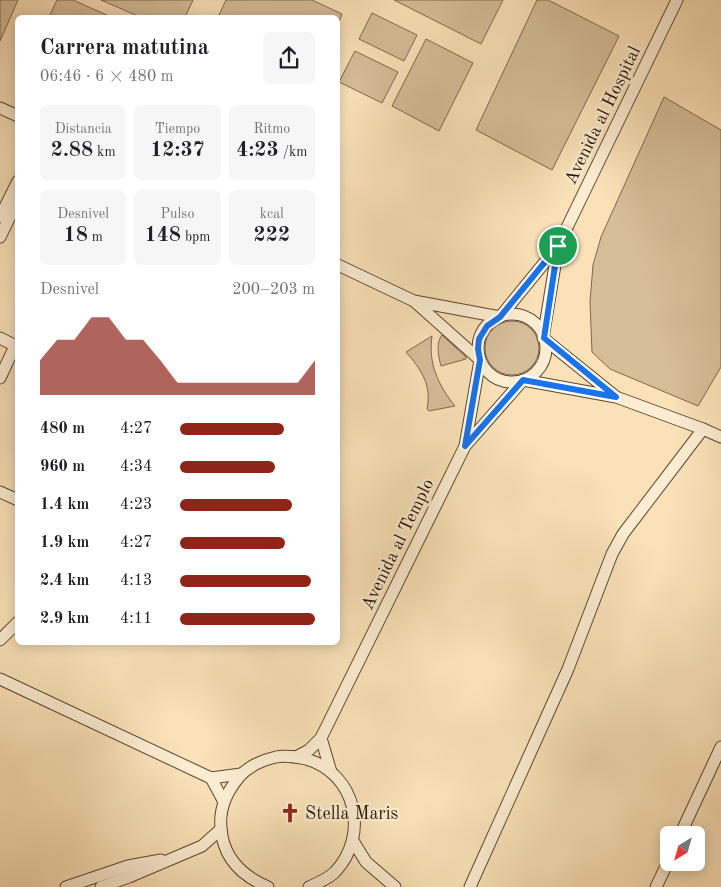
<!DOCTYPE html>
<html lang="es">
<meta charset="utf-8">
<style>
body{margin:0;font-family:"Old Standard TT",serif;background:#f6f6f6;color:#202124;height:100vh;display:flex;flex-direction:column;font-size:19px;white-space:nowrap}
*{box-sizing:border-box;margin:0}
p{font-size:16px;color:#757577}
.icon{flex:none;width:28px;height:28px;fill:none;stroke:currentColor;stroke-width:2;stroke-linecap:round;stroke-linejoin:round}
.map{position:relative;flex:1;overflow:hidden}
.side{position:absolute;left:15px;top:15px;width:325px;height:630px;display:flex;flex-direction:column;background:#fff;border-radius:8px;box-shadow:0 2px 12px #0003}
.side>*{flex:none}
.needle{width:32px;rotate:217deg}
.controls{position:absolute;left:660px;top:826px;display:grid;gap:10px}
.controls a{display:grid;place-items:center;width:45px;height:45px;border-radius:8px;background:#fff;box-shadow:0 2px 12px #0003;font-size:25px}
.pin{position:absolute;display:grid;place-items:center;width:42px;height:42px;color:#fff;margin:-21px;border:2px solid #fff;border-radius:50%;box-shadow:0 1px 5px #0007}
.round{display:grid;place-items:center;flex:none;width:52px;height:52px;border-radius:8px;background:#f6f6f6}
.head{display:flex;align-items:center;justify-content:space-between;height:85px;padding:0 25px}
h1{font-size:22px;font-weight:600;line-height:38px}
.figures{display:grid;grid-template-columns:repeat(3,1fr);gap:8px;height:85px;padding:5px 25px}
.figures div{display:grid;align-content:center;border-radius:8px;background:#f6f6f6;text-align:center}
.figures b{font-size:21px;font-weight:600}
.figures small{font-size:14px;font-weight:400}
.figures p{font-size:14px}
.chart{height:140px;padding:10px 25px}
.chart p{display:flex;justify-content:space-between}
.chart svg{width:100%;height:90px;margin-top:5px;fill:#8f2418;opacity:.7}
ul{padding:0 25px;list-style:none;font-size:16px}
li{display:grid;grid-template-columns:80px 60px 1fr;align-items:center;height:38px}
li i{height:12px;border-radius:6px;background:#8f2418}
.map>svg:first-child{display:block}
.green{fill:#d6be99;stroke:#7e684c}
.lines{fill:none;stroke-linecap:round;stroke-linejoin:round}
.minor-casing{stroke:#5b462e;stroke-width:13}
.minor{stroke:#fcecd1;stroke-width:11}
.route-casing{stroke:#fff;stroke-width:10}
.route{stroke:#1a73e8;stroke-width:6}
.labels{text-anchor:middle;stroke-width:4.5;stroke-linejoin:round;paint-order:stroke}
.street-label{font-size:18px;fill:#261300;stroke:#fcecd1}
.poi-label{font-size:18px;fill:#261300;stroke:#fcecd1;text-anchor:start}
</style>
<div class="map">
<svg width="721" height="887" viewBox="0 0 721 887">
<rect width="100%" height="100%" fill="#fae1b8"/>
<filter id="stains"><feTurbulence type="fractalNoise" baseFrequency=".004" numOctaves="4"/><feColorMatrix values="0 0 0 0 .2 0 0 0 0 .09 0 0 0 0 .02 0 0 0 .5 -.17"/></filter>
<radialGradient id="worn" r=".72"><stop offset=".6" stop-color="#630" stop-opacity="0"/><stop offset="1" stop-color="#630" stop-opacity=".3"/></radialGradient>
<!-- green -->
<g class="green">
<polygon points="0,0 18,0 0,41"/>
<polygon points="57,0 73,0 111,17 49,17"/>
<polygon points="101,0 193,0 185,17 140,17"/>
<polygon points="226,0 312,0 342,14 338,25 338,18 218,17"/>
<polygon points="394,0 503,0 481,44"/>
<polygon points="537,0 548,0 619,36 552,170 476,130"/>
<polygon points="372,13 417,35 404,61 359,39"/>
<polygon points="426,39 473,63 439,131 392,106"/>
<polygon points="355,51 398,72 382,103 339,82"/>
<polygon points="664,97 721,130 721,367 698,406 610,369 592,352 590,302 593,265 601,237"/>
<circle cx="512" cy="348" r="27"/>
<path d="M442,335L466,357V359L441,366C438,356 436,342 442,335Z"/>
<path d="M432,336C428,363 438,385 455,406L429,411L427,409C432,385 421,369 406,352Z"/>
</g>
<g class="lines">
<defs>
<g id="minor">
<polyline points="0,108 18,116"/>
<polyline points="0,217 18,181"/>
<polyline points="0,237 18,200"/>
<polyline points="558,247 543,338 615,396"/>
<polyline points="338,265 414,301 500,317 558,246 677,0"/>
<polyline points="415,302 480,360 465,446"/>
<circle cx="512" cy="348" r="34"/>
<polyline points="0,338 18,347"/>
<polyline points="0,378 15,346"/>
<polyline points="0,492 18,500"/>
<polyline points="0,640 18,622"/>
<polyline points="0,679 211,778 241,774"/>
<polyline points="321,738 331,772"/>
<polyline points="296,757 309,750 321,738 465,446 523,380 616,397 703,429 721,437"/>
<polyline points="211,778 224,802"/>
<polyline points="680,835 721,747"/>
<polyline points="353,841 366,862 395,887"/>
<polyline points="66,887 128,866 161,860"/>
<polyline points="101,887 129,877 202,846 221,829"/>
<path d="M268,887C242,876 223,858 221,828C219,809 227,791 240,776C249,766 263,760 276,757C286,755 296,757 306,759C356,773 370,835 335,872C328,879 318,883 309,887"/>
<polyline points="470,887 568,669 612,554 623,534 703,429"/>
<polyline points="656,887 669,860"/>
</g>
</defs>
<!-- minor casing -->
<use href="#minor" class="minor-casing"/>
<!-- minor -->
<use href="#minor" class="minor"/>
</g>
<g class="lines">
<defs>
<polygon id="route" points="558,246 544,338 616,397 523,380 465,446 480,360 478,349 479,339 487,326 500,317"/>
</defs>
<!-- route casing -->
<use href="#route" class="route-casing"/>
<!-- route -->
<use href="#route" class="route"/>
</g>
<!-- icons -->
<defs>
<symbol id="church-bare" viewBox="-9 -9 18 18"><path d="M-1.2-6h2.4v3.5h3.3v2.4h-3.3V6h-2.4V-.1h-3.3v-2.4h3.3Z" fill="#8f2418" stroke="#fcecd1" stroke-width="2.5" paint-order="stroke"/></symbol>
</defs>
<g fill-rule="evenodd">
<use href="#church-bare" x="276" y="799" width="28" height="28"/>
</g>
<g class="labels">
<!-- street labels -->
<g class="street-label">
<text transform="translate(602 115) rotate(-64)" y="6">Avenida al Hospital</text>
<text transform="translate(397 544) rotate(-64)" y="6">Avenida al Templo</text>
</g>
<!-- poi labels -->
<g class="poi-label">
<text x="305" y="819">Stella Maris</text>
</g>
</g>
<rect width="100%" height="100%" filter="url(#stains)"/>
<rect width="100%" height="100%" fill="url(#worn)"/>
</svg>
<div class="controls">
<a><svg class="needle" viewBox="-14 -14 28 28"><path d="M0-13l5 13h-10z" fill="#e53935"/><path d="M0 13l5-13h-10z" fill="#757577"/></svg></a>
</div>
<div class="pin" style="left:558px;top:246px;background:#1e9e55"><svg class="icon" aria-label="arrive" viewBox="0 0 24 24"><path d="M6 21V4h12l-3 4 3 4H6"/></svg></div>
<section class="side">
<div class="head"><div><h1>Carrera matutina</h1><p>06:46 · 6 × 480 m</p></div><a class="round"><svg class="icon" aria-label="share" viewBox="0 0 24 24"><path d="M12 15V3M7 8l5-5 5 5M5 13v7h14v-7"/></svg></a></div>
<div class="figures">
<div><p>Distancia</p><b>2.88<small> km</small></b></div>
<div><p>Tiempo</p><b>12:37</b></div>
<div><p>Ritmo</p><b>4:23<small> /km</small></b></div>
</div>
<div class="figures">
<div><p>Desnivel</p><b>18<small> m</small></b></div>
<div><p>Pulso</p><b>148<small> bpm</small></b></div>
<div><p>kcal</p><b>222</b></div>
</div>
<div class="chart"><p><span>Desnivel</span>200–203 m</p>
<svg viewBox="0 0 160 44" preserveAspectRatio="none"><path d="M0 44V27L10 17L20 17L30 6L40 6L50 17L60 17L70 27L80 38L90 38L100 38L110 38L120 38L130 38L140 38L150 38L160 27V44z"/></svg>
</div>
<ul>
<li><b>480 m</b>4:27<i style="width:77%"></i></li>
<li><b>960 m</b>4:34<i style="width:70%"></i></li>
<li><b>1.4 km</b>4:23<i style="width:83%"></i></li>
<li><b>1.9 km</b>4:27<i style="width:78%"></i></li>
<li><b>2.4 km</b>4:13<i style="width:97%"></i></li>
<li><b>2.9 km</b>4:11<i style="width:100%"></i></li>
</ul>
</section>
</div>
